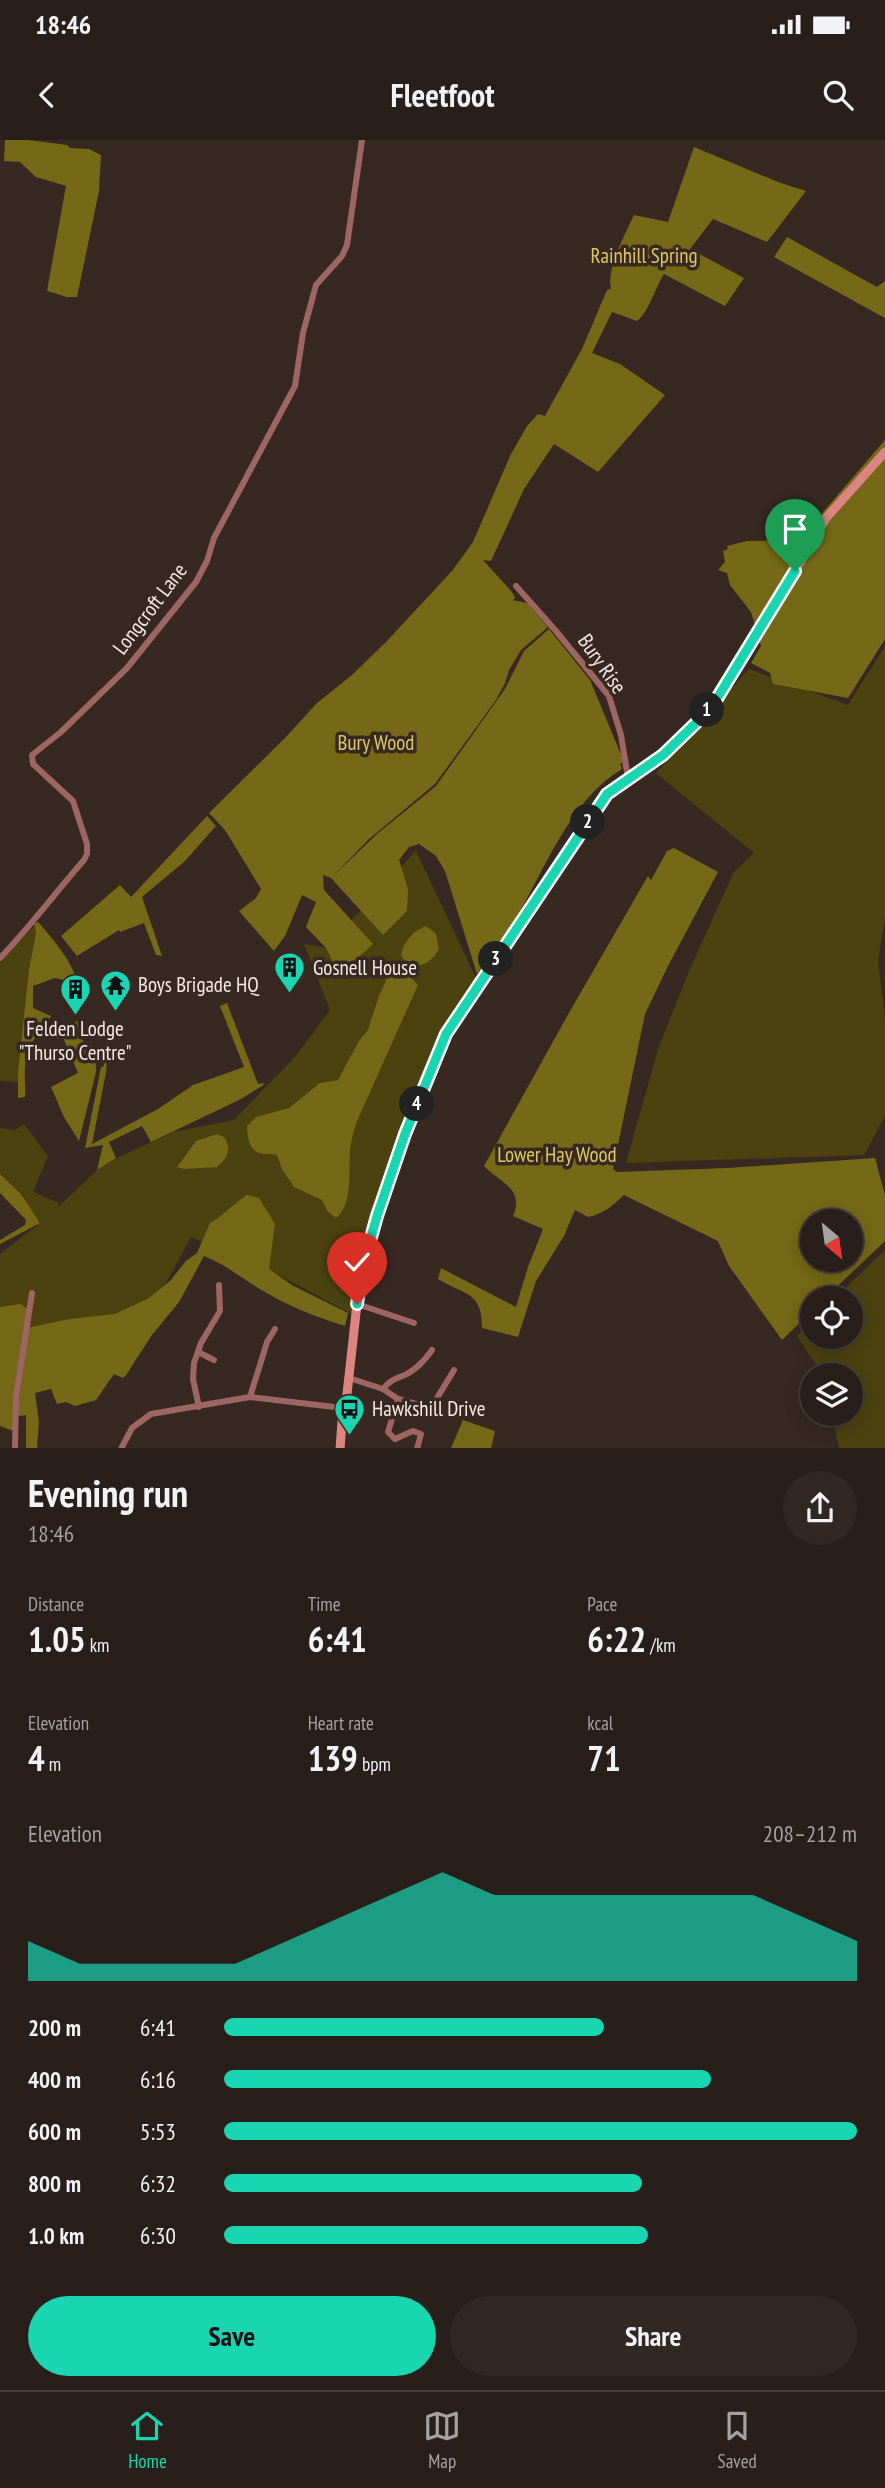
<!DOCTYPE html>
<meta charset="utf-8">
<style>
body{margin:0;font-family:"PT Sans Narrow",sans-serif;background:#312723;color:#f1f3f6;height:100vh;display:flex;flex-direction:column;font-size:26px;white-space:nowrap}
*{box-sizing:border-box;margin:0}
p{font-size:23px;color:#a5a2a2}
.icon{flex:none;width:38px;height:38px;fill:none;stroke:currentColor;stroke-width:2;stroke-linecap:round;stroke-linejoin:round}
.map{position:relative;height:1308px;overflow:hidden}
.side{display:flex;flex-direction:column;background:#291f1a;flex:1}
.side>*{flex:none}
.needle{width:46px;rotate:151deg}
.tools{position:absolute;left:800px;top:1069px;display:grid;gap:14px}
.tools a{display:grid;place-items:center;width:63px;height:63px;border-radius:50%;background:#291f1a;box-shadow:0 4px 18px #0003,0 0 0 2px #453d39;font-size:35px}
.pin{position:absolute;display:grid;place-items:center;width:60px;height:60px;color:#fff;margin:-72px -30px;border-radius:50% 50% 50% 0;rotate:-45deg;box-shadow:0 0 7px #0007}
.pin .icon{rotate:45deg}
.km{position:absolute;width:35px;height:35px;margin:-18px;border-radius:50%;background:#222;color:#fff;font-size:19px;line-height:35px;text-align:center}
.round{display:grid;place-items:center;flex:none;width:74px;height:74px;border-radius:37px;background:#312723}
.summary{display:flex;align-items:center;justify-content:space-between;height:119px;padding:0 28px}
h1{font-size:38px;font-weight:800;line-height:52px}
.stats{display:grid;grid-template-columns:repeat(3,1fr);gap:10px;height:119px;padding:7px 28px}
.stats div{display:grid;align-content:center}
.stats b{font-size:35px;font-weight:800}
.stats small{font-size:19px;font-weight:400}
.stats p{font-size:19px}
.chart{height:196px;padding:14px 28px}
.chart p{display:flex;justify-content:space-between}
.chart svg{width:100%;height:126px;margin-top:7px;fill:#19d5b2;opacity:.7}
.cta{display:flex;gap:14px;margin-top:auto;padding:14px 28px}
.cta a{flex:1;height:80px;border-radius:42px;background:#19d5b2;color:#111;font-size:28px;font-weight:800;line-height:80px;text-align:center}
.cta a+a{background:#312723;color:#f1f3f6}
ul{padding:0 28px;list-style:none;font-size:23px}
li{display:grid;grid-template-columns:112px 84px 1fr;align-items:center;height:52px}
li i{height:18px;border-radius:9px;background:#19d5b2}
.status{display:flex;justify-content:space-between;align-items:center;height:49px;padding:0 35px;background:#291f1a;direction:ltr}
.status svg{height:19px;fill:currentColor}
header{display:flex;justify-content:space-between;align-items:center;height:91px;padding:0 28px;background:#291f1a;font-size:32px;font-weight:800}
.tab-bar{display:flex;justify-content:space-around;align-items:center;height:98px;border-top:2px solid #453d39;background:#291f1a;font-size:19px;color:#a5a2a2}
.tab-bar a{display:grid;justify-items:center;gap:4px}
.tab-bar .current{color:#19d5b2}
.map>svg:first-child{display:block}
.green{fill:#4b4210}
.forest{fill:#756817;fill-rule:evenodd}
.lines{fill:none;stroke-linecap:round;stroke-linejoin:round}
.street{stroke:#9d6663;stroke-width:6}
.secondary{stroke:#dc8580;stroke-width:9}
.route-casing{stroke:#fff;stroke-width:14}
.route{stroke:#19d5b2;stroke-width:9}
.labels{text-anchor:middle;stroke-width:7;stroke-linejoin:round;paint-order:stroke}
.park-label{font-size:21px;fill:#dbc85f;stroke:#372922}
.street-label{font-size:21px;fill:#f3e9e5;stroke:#372922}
.poi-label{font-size:21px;fill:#f3e9e5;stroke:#372922;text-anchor:start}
</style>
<div class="status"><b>18:46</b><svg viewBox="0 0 49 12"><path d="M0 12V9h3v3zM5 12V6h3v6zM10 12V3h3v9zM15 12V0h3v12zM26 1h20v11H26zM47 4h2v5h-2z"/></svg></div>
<header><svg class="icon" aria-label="back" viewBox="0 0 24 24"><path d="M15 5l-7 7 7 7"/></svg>Fleetfoot<svg class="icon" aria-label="search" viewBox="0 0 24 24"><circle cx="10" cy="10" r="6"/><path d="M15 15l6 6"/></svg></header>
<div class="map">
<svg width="885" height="1309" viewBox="0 0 885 1309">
<rect width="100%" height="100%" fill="#372922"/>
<!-- green -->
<g class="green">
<polygon points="885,506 885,779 878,820 885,878 885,976 864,1015 626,1023 659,906 692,824 734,732 754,713 656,633 749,529 848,565"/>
<polygon points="416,711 476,838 445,887 412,960 363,1110 352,1174 273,1132 191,1097 121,1225 0,1176 0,1114 40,1083 21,1054 0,1034 0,988 15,990 24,984 48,1016 33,1052 59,1063 57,1068 97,1030 116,1018 174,992 234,980 295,917 330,870 304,804 326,808"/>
<polygon points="34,786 36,793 29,829 18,942 0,941 0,821"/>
<polygon points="885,1110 885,1308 839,1308 832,1274 850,1274 850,1236 823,1235 797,1196 812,1181 812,1197 850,1197 850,1158 835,1158"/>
</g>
<!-- forest -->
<g class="forest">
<polygon points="5,0 28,0 67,5 70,8 89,9 101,15 99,51 77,157 67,157 47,151 66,46 36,37 20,22 4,21"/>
<path d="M694,7L778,42L806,51L767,102L713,79L690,109L744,138L725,166L664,134C655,148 649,172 637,181L612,172L592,213L620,224L665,255L598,332L554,304L524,349L491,421L483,420L512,452L515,458L513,460L527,463L548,487L521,510L509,530L505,543L496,560L435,644L368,700L333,736L377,694L436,646L505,549L524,511L549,489L590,540L622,617L623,622L620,624L622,629C568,662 546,729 514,781C502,799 489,817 477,834L445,731L436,716L419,704L409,707L399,720L408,749L407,771L383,795L331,738L323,735L324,750L373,804L339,835L326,808L306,787L316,762L302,755L285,796L274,811L239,771L256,758L261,749L225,690L209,673L285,598L317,563L352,535L386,502L452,431L473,402L511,314L527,286L538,274L545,276L546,274L582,209L607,150L611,149C606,128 625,95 634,75L668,82Z"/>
<polygon points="787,97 877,147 885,141 885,178 774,117"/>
<polygon points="885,300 885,499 848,558 773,544 770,533 751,523 761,506 751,472 730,445 727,433 718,430 725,422 723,411 728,409 727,406 747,401 799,400"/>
<polygon points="207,676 216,686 185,721 142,757 162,816 156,815 144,783 120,792 119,790 77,816 61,796 120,745 131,757"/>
<path d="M674,708L718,732L668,826L645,874L613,1029L617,1032L727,1028L875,1018L885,1055V1101L825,1158H812V1171L782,1200L729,1126L718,1101L624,1055C612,1066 604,1074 588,1077L575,1070L564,1096L536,1141L518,1197L482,1188C482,1151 466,1156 438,1139L441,1128L516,1167L528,1127L543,1089L513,1076C525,1048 500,1043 484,1026L570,871L648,736L651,740L667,711ZM812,1082H850V1120H812Z"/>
<path d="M38,782C54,800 71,820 78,843L55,838L33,846V868L51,876C46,888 34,896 29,908C22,926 26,939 25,957L18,958V933L29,829L36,793L34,784Z"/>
<path d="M426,786L436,794L439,809C432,821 422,828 409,825L401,816C402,803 414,790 426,786Z"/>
<path d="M395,821L418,845L357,981C355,988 352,995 351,1003C347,1025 355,1063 336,1078L328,1072L322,1060L294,1047L282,1029L277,1015C272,1013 265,1015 259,1013C249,1010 247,994 247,986L256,977L289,968L320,943L338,940L359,901L368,890L379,856Z"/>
<path d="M227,863L258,944L265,943L262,946L239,960L151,1002L142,986L109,1002L116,1018L97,1030L103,1005L85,1008L101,927L104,926C103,918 101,913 108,908L106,932L92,1004L158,969L193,945L244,927L220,866Z"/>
<polygon points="77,881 81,890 77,892 81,892 83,901 95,907 96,932 79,1001 64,977 51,947 78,933 59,888"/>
<path d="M217,994L224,997C232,1008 227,1019 217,1027L184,1029L177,1027L196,1001Z"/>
<polygon points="0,1034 21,1054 40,1083 0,1104 0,1100 25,1085 26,1080 0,1053"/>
<path d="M247,1055L259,1058L275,1084L269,1129L292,1145L348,1173L345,1186C316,1177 287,1166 260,1149C241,1138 225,1124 204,1116L179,1162L152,1195L126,1235L123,1238L114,1234L96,1260L75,1266L66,1262L57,1264L51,1249L35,1253L39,1282L37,1308H26V1275L20,1276L17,1274L27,1188L69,1179L115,1174L149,1158L170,1141L186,1121L197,1113L210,1083C222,1077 234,1063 247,1055Z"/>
<polygon points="20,1164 28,1169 13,1291 0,1286 0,1167"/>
<polygon points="463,1280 495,1291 491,1308 451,1308"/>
</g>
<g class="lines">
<!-- street -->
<g class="street">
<polyline points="516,446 556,491 609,556 621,595 628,638"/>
<path d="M0,818C30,787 55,753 84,720L87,714V704L73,661L33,624L32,615L61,592L127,528L196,442L207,421L214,398L295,246L303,193L316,145L342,116L347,105L362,0"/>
<polyline points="357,1164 414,1183"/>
<polyline points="198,1212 214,1220"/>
<polyline points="349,1238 383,1249 398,1259 431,1268 454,1230"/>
<path d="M383,1249C391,1239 396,1239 407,1234C418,1228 425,1220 432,1210"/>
<polyline points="250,1257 267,1202 275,1189"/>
<polyline points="199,1267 193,1239 194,1223 201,1203 220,1171 219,1145"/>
<polyline points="395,1299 388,1292 398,1259"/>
<polyline points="395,1299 413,1291 421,1294 417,1309"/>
<polyline points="15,1309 16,1257 32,1153"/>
<polyline points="121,1309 132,1288 151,1274 250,1257 343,1268"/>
</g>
<!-- secondary -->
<polyline class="secondary" points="340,1309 343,1268 346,1263 357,1164 366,1115 405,994 446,894 607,655 663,615 696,583 716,560 757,497 826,378 885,312"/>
</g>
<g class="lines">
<defs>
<polyline id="route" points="357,1164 363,1126 377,1076 405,994 446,894 607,654 663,615 696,583 716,560 795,431"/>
</defs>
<!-- route casing -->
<use href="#route" class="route-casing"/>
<!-- route -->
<use href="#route" class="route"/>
</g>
<!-- icons -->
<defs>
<symbol id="building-pin" viewBox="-11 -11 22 30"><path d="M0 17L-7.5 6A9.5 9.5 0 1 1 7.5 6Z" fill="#19d5b2" stroke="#372922"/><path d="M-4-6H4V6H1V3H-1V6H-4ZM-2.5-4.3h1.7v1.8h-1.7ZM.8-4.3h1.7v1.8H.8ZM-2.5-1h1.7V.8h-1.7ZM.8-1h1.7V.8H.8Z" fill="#111"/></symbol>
<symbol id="temple-pin" viewBox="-11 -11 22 30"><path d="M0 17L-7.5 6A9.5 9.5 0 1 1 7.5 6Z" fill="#19d5b2" stroke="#372922"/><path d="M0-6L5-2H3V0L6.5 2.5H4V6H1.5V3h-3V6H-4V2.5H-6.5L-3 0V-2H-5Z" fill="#111"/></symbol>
<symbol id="bus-pin" viewBox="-11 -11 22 30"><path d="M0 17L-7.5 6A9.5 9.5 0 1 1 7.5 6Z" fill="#19d5b2" stroke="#372922"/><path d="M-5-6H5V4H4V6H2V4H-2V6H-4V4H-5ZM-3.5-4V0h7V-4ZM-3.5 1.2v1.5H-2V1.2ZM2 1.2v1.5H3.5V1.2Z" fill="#111"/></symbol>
</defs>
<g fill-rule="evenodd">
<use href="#building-pin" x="272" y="810" width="35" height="47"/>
<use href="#temple-pin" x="98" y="828" width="35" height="47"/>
<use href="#building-pin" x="58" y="832" width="35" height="47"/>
<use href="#bus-pin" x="332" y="1252" width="35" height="47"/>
</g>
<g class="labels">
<!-- park labels -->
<g class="park-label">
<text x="644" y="123">Rainhill Spring</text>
<text x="376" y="610">Bury Wood</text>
<text x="557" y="1022">Lower Hay Wood</text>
</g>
<!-- street labels -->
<g class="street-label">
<text transform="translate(150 469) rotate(-53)" y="7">Longcroft Lane</text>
<text transform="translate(602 524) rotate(55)" y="7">Bury Rise</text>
</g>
<!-- poi labels -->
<g class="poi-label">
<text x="313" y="835">Gosnell House</text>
<text x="138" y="852">Boys Brigade HQ</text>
<text x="75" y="896" text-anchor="middle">Felden Lodge<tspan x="75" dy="24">"Thurso Centre"</tspan></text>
<text x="372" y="1276">Hawkshill Drive</text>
</g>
</g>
</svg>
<div class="tools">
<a><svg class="needle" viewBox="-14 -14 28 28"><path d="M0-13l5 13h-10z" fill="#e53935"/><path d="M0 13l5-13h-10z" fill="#a5a2a2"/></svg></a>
<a><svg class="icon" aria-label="locate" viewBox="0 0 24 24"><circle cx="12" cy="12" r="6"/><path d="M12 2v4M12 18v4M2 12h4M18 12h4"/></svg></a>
<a><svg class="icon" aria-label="layers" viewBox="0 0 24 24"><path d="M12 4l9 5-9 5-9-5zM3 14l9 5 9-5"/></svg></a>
</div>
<div class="pin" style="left:795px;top:431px;background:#1e9e55"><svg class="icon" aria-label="arrive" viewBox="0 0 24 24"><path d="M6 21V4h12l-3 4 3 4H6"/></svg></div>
<div class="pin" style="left:357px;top:1164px;background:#d93025"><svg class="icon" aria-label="check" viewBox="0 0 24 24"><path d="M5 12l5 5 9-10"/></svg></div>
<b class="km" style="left:707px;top:570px">1</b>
<b class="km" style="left:588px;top:682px">2</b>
<b class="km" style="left:496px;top:819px">3</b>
<b class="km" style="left:417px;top:964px">4</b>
</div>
<section class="side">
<div class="summary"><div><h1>Evening run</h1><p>18:46</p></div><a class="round"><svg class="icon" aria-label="share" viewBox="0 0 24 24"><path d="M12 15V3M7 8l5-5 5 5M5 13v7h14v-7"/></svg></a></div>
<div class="stats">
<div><p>Distance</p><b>1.05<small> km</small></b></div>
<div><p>Time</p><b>6:41</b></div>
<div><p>Pace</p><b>6:22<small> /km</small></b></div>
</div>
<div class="stats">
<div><p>Elevation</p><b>4<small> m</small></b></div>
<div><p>Heart rate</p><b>139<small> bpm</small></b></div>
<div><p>kcal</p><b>71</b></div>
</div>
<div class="chart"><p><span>Elevation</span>208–212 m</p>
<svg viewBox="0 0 160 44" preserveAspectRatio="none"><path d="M0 44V30L10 38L20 38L30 38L40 38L50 30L60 22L70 14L80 6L90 14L100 14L110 14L120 14L130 14L140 14L150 22L160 30V44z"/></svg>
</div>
<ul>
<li><b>200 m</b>6:41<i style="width:60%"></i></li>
<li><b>400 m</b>6:16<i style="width:77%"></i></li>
<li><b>600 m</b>5:53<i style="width:100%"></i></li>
<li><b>800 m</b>6:32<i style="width:66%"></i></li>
<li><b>1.0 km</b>6:30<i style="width:67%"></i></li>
</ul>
<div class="cta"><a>Save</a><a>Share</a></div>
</section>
<nav class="tab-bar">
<a class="current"><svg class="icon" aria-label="home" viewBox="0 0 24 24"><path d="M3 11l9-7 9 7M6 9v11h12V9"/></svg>Home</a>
<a><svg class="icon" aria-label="map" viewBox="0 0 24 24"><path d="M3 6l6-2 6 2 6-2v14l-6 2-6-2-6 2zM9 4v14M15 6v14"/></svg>Map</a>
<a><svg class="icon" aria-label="saved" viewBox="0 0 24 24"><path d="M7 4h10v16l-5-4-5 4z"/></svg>Saved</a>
</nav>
